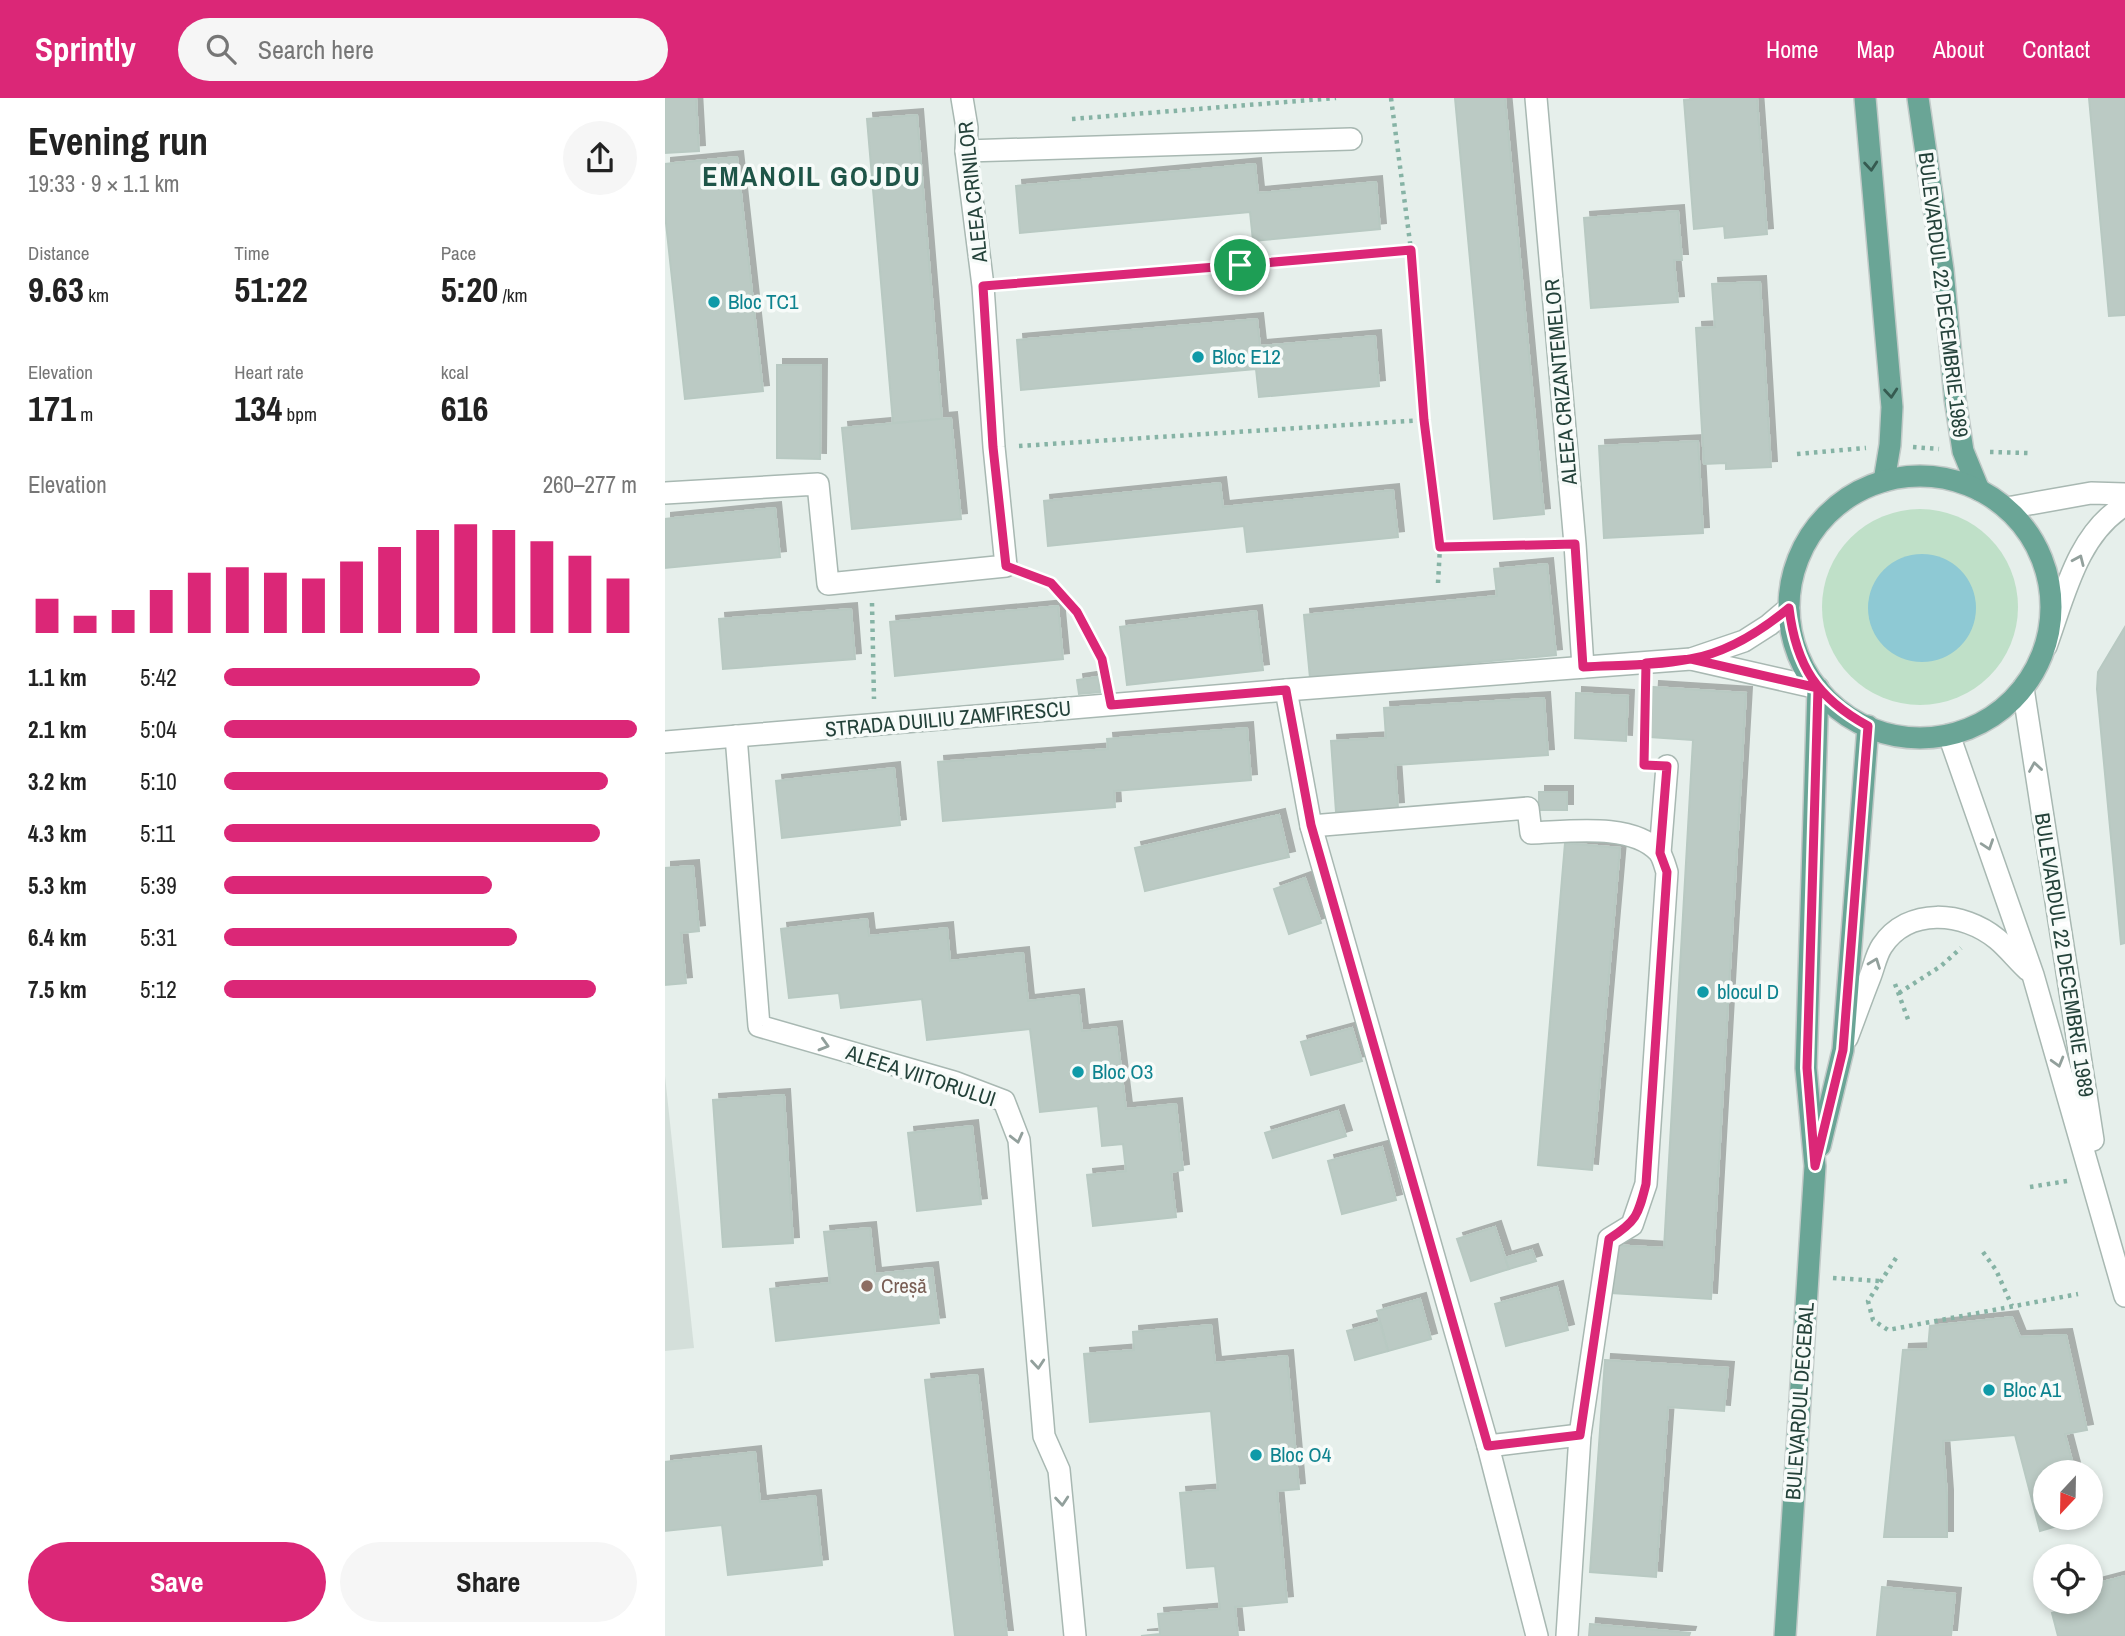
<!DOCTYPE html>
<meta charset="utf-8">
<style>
body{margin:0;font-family:"Archivo Narrow",sans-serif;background:#f6f6f6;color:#222;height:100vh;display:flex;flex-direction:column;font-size:26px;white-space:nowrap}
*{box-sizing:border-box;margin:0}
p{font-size:23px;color:#767676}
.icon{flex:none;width:38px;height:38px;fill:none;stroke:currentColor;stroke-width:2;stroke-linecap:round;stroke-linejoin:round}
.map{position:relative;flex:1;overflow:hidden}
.panel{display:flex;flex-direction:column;background:#fff;width:665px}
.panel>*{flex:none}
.needle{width:46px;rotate:202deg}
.controls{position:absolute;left:1368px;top:1362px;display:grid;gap:14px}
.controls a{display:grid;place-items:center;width:70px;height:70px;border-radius:50%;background:#fff;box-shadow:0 4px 10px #0003;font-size:35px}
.pin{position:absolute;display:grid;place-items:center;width:60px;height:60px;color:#fff;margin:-30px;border:4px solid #fff;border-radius:50%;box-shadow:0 2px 7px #0007}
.round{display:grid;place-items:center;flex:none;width:74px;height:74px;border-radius:37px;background:#f6f6f6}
.headline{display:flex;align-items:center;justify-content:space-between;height:119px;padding:0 28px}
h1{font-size:38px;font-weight:700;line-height:52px}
.stats{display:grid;grid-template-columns:repeat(3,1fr);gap:10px;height:119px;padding:7px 28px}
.stats div{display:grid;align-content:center}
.stats b{font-size:35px;font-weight:700}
.stats small{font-size:19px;font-weight:400}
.stats p{font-size:19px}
.chart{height:196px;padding:14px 28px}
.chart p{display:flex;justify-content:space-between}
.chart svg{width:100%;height:126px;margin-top:7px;stroke:#db2777;stroke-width:6}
.cta{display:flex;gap:14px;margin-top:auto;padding:14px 28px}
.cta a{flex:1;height:80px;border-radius:42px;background:#db2777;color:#fff;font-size:28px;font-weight:700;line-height:80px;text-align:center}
.cta a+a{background:#f6f6f6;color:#222}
ul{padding:0 28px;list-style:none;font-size:23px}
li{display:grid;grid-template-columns:112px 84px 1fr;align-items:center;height:52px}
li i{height:18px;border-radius:9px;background:#db2777}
header{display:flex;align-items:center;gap:42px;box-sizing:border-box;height:98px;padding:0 35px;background:#db2777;color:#fff}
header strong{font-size:33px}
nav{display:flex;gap:38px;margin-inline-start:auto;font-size:24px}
.search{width:490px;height:63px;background:#f6f6f6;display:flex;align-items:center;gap:18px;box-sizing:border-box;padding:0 24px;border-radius:38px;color:#767676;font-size:26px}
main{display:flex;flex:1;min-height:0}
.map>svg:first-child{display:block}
.built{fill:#d4dfda}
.green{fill:#bfe0c8}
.water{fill:#8ec9d4}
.building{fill:#bbcac4;stroke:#b8c9c2;stroke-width:2;filter:url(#shadow)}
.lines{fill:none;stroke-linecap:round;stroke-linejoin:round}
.minor-casing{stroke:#a8b8b2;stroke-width:24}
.major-casing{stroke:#c2cac8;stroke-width:24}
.path{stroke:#86b3a5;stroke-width:4.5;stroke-dasharray:3.5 5;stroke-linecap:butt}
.minor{stroke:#fff;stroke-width:21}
.major{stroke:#6aa596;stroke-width:21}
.oneway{stroke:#365b51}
.oneway2{stroke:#92a09c}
.route-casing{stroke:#fff;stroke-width:14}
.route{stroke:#db2777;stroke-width:9}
.culture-dot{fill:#0f9aa8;stroke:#f7fbf9;stroke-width:2.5}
.education-dot{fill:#8d6e63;stroke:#f7fbf9;stroke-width:2.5}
.labels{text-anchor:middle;stroke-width:7;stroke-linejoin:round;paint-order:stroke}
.street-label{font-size:21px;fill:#24423a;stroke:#f7fbf9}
.culture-label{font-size:21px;fill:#0d838f;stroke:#f7fbf9;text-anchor:start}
.education-label{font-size:21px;fill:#785e54;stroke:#f7fbf9;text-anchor:start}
.district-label{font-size:28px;font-weight:bold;letter-spacing:2px;fill:#1f5548;stroke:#f7fbf9}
</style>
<header>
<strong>Sprintly</strong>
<div class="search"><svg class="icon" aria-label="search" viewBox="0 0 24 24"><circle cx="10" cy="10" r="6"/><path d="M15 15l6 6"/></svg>Search here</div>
<nav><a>Home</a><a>Map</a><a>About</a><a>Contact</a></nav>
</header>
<main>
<section class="panel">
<div class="headline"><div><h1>Evening run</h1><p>19:33 · 9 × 1.1 km</p></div><a class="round"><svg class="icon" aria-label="share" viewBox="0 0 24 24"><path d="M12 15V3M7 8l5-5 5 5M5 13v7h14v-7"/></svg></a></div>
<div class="stats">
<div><p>Distance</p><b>9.63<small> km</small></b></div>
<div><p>Time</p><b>51:22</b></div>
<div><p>Pace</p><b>5:20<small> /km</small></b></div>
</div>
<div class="stats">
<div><p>Elevation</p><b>171<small> m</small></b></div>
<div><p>Heart rate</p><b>134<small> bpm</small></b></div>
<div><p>kcal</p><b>616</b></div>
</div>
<div class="chart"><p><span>Elevation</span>260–277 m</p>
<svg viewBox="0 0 160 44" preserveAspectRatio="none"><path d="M5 44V32M15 44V38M25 44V36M35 44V29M45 44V23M55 44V21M65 44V23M75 44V25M85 44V19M95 44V14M105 44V8M115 44V6M125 44V8M135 44V12M145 44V17M155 44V25"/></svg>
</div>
<ul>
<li><b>1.1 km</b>5:42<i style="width:62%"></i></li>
<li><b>2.1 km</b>5:04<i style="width:100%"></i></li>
<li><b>3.2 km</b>5:10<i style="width:93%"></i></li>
<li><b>4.3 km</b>5:11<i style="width:91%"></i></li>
<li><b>5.3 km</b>5:39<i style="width:65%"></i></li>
<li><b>6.4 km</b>5:31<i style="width:71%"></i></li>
<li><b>7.5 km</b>5:12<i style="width:90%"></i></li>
</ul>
<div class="cta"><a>Save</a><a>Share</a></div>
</section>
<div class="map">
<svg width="1460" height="1538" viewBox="0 0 1460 1538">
<defs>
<filter id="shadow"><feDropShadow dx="6" dy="-6" stdDeviation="0" flood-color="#0004"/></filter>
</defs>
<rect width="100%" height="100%" fill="#e6efeb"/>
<!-- built -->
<polygon class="built" points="0,978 29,1250 0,1253"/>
<!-- green -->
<circle class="green" cx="1255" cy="509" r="98"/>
<!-- water -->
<circle class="water" cx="1257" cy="510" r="54"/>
<!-- building -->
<g class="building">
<polygon points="0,0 31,0 34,53 0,55"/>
<polygon points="790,0 840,0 879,416 829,421"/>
<polygon points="1039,0 1092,0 1102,136 1060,140 1059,128 1029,131 1019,2"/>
<polygon points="1424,0 1460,0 1460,217 1444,218"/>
<polygon points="252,17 277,321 228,325 202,21"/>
<polygon points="72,59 98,293 20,301 0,116 0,66"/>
<polygon points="590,66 593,95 711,84 715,131 588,143 585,114 355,135 351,88"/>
<polygon points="1013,113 1017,162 1009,162 1013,204 926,210 919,120"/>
<polygon points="1095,184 1106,369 1061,371 1061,365 1039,366 1031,230 1050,229 1047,186"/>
<polygon points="592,221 595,248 710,238 714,288 594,299 591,271 356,292 352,242"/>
<polygon points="112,267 156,267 155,361 112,360"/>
<polygon points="286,320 296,421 187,431 177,330"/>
<polygon points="1033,343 1038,435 939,440 934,348"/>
<polygon points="555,385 558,409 728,392 733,439 582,454 579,428 383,448 379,403"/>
<polygon points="110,410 115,459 0,470 0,421"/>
<polygon points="882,466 891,557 645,580 639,517 832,498 829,471"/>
<polygon points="393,508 398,561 230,578 225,524"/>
<polygon points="186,511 190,561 58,571 54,521"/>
<polygon points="591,513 598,572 462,587 455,529"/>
<polygon points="1460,529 1460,845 1456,846 1432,591 1433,574"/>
<polygon points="433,579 435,594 414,596 412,582"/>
<polygon points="988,589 1081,595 1046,1201 946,1195 949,1147 999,1150 1028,642 985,639"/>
<polygon points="911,595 963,598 961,643 910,640"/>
<polygon points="879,600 883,657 730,667 733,710 671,714 666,643 721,640 719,610"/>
<polygon points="582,630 586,682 449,693 450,709 278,723 273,664 443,651 442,641"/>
<polygon points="229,670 235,727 117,740 111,683"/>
<rect x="874" y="694" width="28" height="18"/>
<polygon points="614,717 624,759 480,793 470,750"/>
<polygon points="900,745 955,750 927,1072 873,1067"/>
<polygon points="28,768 34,833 16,835 21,885 0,887 0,770"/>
<polygon points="640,780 656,825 624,836 609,791"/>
<polygon points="202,821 204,838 282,830 285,863 358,855 363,903 413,897 417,933 451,929 461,1011 511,1006 518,1072 506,1074 511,1119 428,1128 422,1077 461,1073 458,1046 437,1048 433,1008 375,1014 365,931 262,942 257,901 176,910 174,895 124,900 116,831"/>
<polygon points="687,930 697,963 646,977 636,944"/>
<polygon points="119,997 128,1145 58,1149 48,1002"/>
<polygon points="673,1013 681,1038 608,1060 600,1035"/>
<polygon points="307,1028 316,1106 252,1113 243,1035"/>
<polygon points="717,1049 731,1102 677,1116 663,1063"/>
<polygon points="830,1129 844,1171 806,1183 792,1141"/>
<polygon points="205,1130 210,1176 267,1170 274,1225 111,1243 105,1191 165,1185 159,1134"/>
<polygon points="867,1152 871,1163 844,1171 840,1160"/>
<polygon points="892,1189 903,1232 841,1248 830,1206"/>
<polygon points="755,1201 766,1241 723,1253 712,1213"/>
<polygon points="1347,1219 1355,1239 1401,1237 1422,1332 1400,1336 1410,1374 1381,1374 1381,1419 1423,1419 1375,1433 1350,1337 1278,1343 1282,1398 1282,1439 1219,1439 1238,1252 1263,1251 1265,1228"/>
<polygon points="715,1224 723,1253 690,1262 682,1233"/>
<polygon points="546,1227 550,1265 622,1258 634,1391 612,1393 622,1504 570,1509 573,1538 476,1538 495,1536 493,1516 555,1511 550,1468 522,1470 515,1395 553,1392 546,1313 425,1324 419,1256 469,1252 468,1234"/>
<polygon points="940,1262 1063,1270 1059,1313 1003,1309 991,1479 925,1474"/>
<polygon points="312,1277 342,1538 290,1538 260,1282"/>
<polygon points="90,1354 95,1404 150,1398 157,1467 63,1477 57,1427 0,1433 0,1364"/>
<polygon points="1460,1478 1460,1538 1393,1538 1387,1515 1429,1503 1426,1487"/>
<polygon points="1217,1489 1290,1496 1286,1538 1212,1538"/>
<polygon points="925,1526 1025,1535 1024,1538 924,1538"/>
</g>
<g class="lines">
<defs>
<g id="minor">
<polyline points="871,0 910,446 918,569"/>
<polyline points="301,53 686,41"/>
<polyline points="0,395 153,386 163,486 341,468 329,349 318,188 301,53 302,30 297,0"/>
<polyline points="1342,410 1426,395 1460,396"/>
<path d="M1381,548C1399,499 1412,436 1460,407"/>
<polyline points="1026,561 1153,590"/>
<polyline points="1358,590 1428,1042"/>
<polyline points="621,592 646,728 823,1348 872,1538"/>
<polyline points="1284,637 1368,877 1460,1198"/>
<polyline points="71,638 94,928 289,984 339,1003 354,1042 379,1338 394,1372 410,1538"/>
<polyline points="0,644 621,592 1026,561 1079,543 1104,527 1124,510"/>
<path d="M646,728L863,710L866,735C902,734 967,724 994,754C998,759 1000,768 1002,774L981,1086L967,1127L944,1141L915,1337L902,1538"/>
<polyline points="995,755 1002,668"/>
<path d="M1182,940C1190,919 1197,899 1205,879C1209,869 1211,857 1217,848C1243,809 1298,813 1332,841C1343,850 1352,862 1363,872"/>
<polyline points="823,1348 915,1337"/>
</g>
<g id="major">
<polyline points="1200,0 1227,309 1225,347 1219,383"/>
<polyline points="1253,0 1278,172 1290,301 1298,353 1314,392"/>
<circle cx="1255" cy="509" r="131"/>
<polyline points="1155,1048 1178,952 1203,628"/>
<polyline points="1120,1538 1150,1068 1141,970 1153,590"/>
</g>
</defs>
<!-- minor casing -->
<use href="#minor" class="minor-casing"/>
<!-- major casing -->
<use href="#major" class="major-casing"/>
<!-- path -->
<g class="path">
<polyline points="726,0 746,152 759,322 775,449 773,485"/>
<polyline points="407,21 671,0"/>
<polyline points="343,186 746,152"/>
<polyline points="354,348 759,322"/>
<polyline points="1248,349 1274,351"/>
<polyline points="1325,354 1363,355"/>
<polyline points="1132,356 1201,350"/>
<polyline points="775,449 886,447"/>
<polyline points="363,476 386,485 412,514 437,560 441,582"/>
<polyline points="207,505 209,601"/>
<polyline points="980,657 981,589"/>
<polyline points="1230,886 1244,924"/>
<polyline points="1234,895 1276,868 1296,850"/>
<polyline points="1365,1089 1402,1083"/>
<polyline points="1318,1154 1331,1172 1347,1208"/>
<polyline points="1231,1160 1203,1203 1208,1222 1223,1232 1413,1196"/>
<polyline points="1168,1180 1215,1183"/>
</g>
<!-- minor -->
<use href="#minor" class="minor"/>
<!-- major -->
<use href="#major" class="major"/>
</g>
<!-- one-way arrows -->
<defs><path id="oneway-chevron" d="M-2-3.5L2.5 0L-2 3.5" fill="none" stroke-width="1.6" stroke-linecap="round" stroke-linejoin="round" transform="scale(1.75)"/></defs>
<g class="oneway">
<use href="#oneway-chevron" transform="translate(1206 68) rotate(85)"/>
<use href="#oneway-chevron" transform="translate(1226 295) rotate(85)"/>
</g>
<g class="oneway2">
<use href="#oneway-chevron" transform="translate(1414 462) rotate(-66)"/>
<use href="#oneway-chevron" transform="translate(1370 669) rotate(-99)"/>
<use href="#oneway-chevron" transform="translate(1323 747) rotate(71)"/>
<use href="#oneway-chevron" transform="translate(1210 865) rotate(-69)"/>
<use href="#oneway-chevron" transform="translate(159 947) rotate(16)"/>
<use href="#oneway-chevron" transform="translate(1393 964) rotate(74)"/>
<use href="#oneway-chevron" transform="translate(352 1040) rotate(76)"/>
<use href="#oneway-chevron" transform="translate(373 1266) rotate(85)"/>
<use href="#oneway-chevron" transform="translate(397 1403) rotate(85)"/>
</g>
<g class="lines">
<defs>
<path id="route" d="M575,167L318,188L328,349L341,468L386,485L412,514L437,561L446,607L621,592L646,727L823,1348L915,1337L944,1141C972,1123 973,1117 981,1086L1002,774L995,755L1002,668L979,667L981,565L1026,561L1153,590L1142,970L1150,1068L1178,952L1203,628C1152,600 1131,568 1124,510C1096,533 1062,555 1025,561C990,568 953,567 918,569L910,446L775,449L759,322L746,152L575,167"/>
</defs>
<!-- route casing -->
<use href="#route" class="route-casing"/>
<!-- route -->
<use href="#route" class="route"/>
</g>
<!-- markers -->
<g class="culture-dot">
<circle cx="49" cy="204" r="7"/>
<circle cx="533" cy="259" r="7"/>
<circle cx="1038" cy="894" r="7"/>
<circle cx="413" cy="974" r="7"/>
<circle cx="1324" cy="1292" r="7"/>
<circle cx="591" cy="1357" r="7"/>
</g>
<circle class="education-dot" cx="202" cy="1188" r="7"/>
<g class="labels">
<!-- street labels -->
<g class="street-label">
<text transform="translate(308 94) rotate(-96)" y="7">ALEEA CRINILOR</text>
<text transform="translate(1278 197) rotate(83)" y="7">BULEVARDUL 22 DECEMBRIE 1989</text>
<text transform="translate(896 284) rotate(-95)" y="7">ALEEA CRIZANTEMELOR</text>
<text transform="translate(283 621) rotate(-5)" y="7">STRADA DUILIU ZAMFIRESCU</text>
<text transform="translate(1399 857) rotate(81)" y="7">BULEVARDUL 22 DECEMBRIE 1989</text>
<text transform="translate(256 978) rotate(18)" y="7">ALEEA VIITORULUI</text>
<text transform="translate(1135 1303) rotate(-86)" y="7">BULEVARDUL DECEBAL</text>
</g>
<!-- culture labels -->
<g class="culture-label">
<text x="63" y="211">Bloc TC1</text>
<text x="547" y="266">Bloc E12</text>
<text x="1052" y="901">blocul D</text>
<text x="427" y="981">Bloc O3</text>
<text x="1338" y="1299">Bloc A1</text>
<text x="605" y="1364">Bloc O4</text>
</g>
<!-- education labels -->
<g class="education-label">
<text x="216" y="1195">Creșă</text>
</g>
<!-- district labels -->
<g class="district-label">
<text x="147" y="88">EMANOIL GOJDU</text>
</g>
</g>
</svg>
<div class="controls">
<a><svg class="needle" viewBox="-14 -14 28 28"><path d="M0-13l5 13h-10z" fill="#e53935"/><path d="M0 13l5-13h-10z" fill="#767676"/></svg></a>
<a><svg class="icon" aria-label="locate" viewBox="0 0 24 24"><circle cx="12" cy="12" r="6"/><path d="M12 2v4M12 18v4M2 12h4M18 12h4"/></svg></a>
</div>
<div class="pin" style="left:575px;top:167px;background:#1e9e55"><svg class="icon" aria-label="arrive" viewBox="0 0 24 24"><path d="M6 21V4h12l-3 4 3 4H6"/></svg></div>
</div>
</main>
